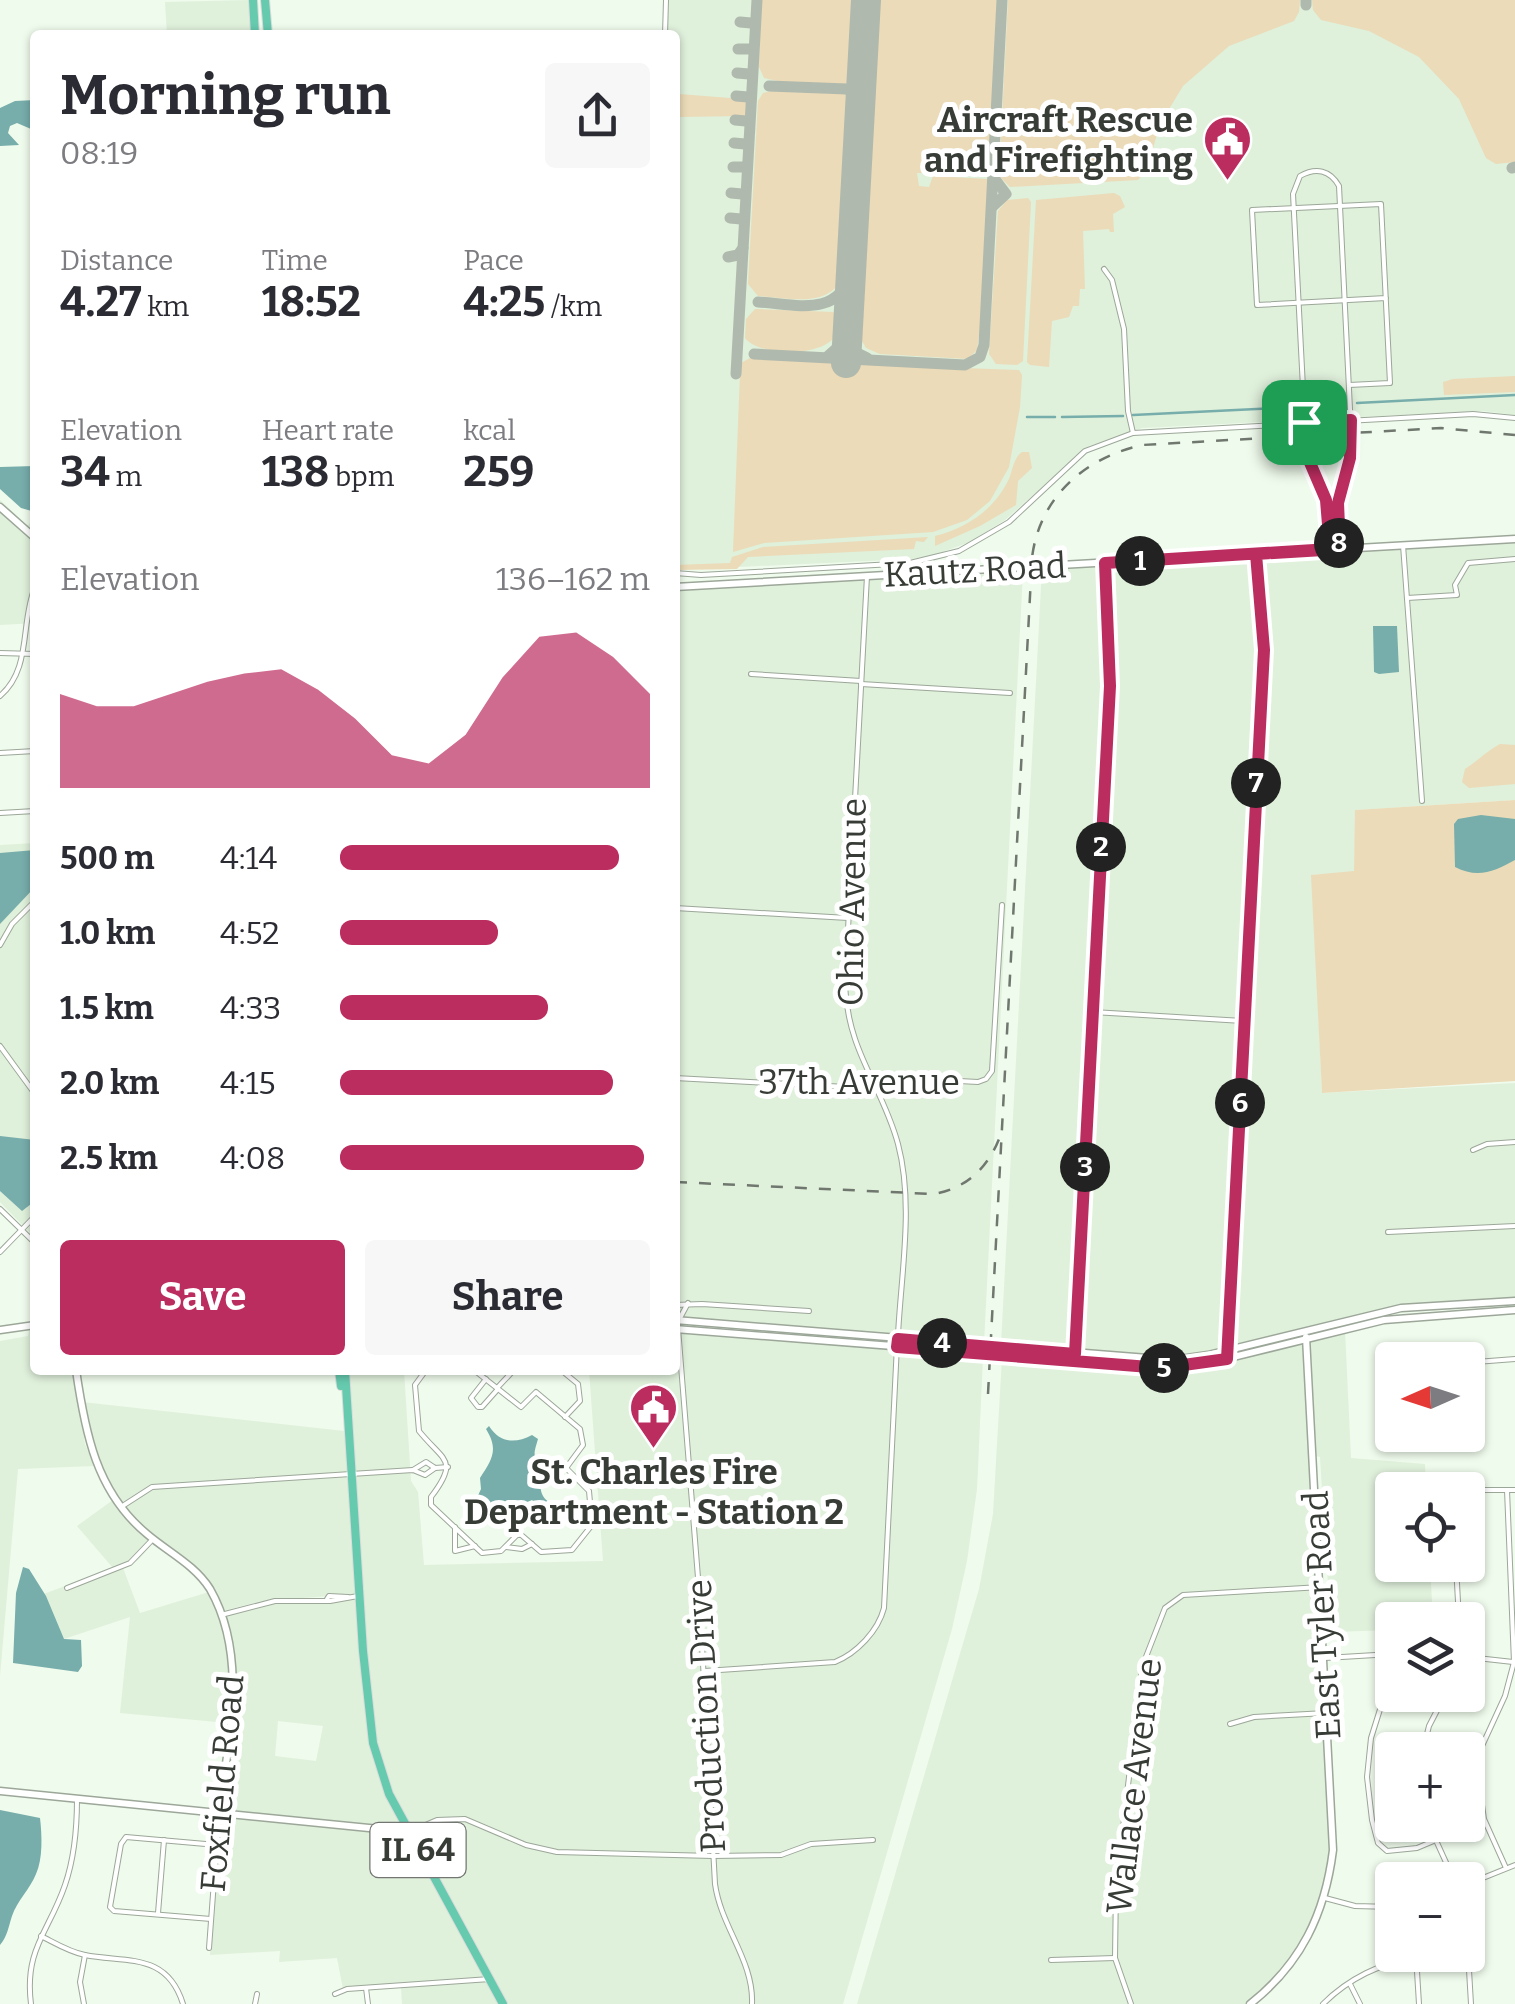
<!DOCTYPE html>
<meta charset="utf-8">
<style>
body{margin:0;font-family:Bitter,serif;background:#f7f7f7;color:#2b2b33;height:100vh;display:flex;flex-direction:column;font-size:38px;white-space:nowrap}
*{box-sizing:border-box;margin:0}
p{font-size:32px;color:#7c7c81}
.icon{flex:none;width:55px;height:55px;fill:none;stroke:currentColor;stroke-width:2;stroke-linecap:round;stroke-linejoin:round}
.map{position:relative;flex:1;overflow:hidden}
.drawer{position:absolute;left:30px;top:30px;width:650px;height:1345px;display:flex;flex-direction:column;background:#fff;border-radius:10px;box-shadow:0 2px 8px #0004}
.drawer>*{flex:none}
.needle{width:65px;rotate:267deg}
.controls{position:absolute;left:1375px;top:1342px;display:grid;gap:20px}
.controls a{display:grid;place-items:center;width:110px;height:110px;border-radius:10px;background:#fff;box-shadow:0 2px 8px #0004;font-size:50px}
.pin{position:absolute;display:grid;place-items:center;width:85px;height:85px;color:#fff;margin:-42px;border-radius:20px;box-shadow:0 5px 15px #0006}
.km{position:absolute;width:50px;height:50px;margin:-25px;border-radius:50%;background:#222;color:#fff;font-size:28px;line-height:50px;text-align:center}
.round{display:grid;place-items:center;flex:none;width:105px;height:105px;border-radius:10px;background:#f7f7f7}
.summary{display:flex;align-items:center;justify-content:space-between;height:170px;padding:0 30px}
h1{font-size:55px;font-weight:700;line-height:75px}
.figures{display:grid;grid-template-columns:repeat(3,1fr);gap:15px;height:170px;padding:10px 30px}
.figures div{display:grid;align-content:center}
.figures b{font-size:42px;font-weight:700}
.figures small{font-size:28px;font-weight:400}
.figures p{font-size:28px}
.chart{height:280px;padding:20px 30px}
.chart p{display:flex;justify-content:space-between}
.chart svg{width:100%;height:180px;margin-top:10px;fill:#bb2d5f;opacity:.7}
.primary-button{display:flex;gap:20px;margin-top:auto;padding:20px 30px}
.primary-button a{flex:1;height:115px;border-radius:10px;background:#bb2d5f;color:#fff;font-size:40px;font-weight:700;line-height:115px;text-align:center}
.primary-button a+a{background:#f7f7f7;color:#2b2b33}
ul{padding:0 30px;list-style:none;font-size:32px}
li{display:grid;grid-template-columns:160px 120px 1fr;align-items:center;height:75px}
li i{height:25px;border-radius:12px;background:#bb2d5f}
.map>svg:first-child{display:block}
.built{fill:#dff0db;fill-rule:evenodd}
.green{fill:#ebdbb8}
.water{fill:#77adab}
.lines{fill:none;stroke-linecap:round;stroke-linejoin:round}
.stream{stroke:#77adab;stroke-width:2.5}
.taxiway{stroke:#b0b9ad;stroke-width:11}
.runway{stroke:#b0b9ad;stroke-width:30}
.street-casing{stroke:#9ca799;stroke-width:6}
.secondary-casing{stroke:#9ca799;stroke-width:9}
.primary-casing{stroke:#dbdcdb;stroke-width:10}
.street{stroke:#fff;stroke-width:4}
.secondary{stroke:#fff;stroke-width:6}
.primary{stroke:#66caaf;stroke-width:8}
.rail{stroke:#70776e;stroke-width:2.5;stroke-dasharray:12 12;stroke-linecap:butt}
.route-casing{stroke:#fff;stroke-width:20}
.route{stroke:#bb2d5f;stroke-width:12}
.labels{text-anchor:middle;stroke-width:10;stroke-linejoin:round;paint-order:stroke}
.shield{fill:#fff;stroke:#737672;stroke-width:2.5}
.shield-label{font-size:32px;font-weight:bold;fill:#373c36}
.poi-label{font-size:35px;font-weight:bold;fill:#373c36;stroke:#fff;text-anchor:end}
.street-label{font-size:35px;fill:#373c36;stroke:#fff}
</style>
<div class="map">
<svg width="1515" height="2004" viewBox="0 0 1515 2004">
<rect width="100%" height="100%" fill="#effbec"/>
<!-- built -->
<g class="built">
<polygon points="251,0 255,35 167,35 165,2"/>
<polygon points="669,0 1515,0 1515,415 1483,411 1142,428 1089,446 1005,520 970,542 934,555 912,559 675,570 675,35 667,35"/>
<polygon points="0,500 27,526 35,518 35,623 0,625"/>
<polygon points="1515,540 1515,800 1356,810 1354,872 1312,875 1322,1093 1515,1083 1515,1298 1392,1307 1227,1348 1266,651 1258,557"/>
<polygon points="1254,556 1262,650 1223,1349 1176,1357 1001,1345 1042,568"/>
<polygon points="1023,570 984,1343 675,1319 675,590"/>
<polygon points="35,843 35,1238 0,1202 0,845"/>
<polygon points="30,1327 35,1327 35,1370 73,1370 85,1444 94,1466 18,1469 0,1676 0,1341 28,1336"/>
<polygon points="1345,1331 1351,1458 1425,1464 1426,1490 1392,1490 1392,1565 1430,1565 1433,1620 1392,1620 1392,1630 1331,1632 1320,1457 1316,1456 1309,1340"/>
<polygon points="675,1333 983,1357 977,1489 967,1561 952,1629 843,2004 506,2004 411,1834 438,1822 464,1821 547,1852 624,1856 625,1852 557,1850 527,1843 465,1817 437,1817 409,1832 391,1793 375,1741 364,1634 347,1370 404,1370 411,1481 418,1492 424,1565 603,1561 589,1370 675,1370"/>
<polygon points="1305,1342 1330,1854 1322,1897 1303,1943 1270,1985 1246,2004 857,2004 979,1589 993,1514 1002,1358 1175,1371"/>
<polygon points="82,1402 344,1431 348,1473 245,1483 349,1477 358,1594 261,1601 223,1611 210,1584 197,1569 141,1527 122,1505 94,1454"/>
<polygon points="113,1500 154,1542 138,1560 123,1568 140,1613 209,1592 219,1614 229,1651 231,1688 228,1723 120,1713 130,1617 58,1641 41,1595 113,1568 77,1526"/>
<path d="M357,1598L371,1743L405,1830L221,1812L235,1691L234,1654L223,1616L273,1604ZM278,1721L323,1726L316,1761L275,1756Z"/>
<polygon points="221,1817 407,1835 487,1978 343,1989 337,1958 279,1962 280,1951 210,1955"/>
<polygon points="489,1981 501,2004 402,2004 401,1987"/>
</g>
<!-- green -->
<g class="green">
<path d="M761,0H858L854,79C842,92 783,83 764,78L759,67Z"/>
<polygon points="873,0 997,0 988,175 917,173 919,186 929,187 933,176 988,179 981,320 977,350 968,359 880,354 866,348 855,328"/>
<polygon points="1008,0 1300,0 1299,12 1294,21 1229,46 1183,86 1160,124 1147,169 1138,180 1010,187 999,176"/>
<polygon points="1312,0 1515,0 1515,162 1496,164 1486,158 1459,99 1419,57 1369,31 1321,20 1313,10"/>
<path d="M771,91L844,93L853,102L844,276C828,309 789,298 758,296L748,284L758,101L763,93Z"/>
<polygon points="679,94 743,99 746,101 746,116 678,117"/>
<polygon points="1114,193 1120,196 1125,207 1113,214 1114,232 1110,232 1109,229 1083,231 1085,289 1080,289 1079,306 1073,306 1069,317 1052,321 1049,367 1030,365 1027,362 1036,200"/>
<polygon points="1028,198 1031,202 1023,361 1017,365 996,364 989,354 998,211 1007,200"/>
<path d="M755,309L833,312L840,317C847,360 761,359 745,338L746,319Z"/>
<polygon points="750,358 839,363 839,367 852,367 853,364 1019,370 1022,375 1020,407 1009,467 990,501 967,520 933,532 764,543 733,552 740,374 741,363"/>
<polygon points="1515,376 1515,392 1444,395 1443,382 1453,379"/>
<path d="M1022,452H1029L1032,468L1018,481L1016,505L980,526L935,546V536C967,528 994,510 1009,479C1013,469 1013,459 1022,452Z"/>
<polygon points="928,537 924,542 916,541 914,549 748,557 737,569 675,570 675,565 730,563 732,557 763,547"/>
<path d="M1500,744L1515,745V784L1469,788L1462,782L1465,769C1478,761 1485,752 1500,744Z"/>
<polygon points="1515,800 1515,1081 1322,1093 1311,875 1354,871 1355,810"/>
</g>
<!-- water -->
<g class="water">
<polygon points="35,100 35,144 31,129 17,123 10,126 8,133 19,145 0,146 0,108 15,101"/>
<polygon points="35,466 35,512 21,508 0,489 0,467"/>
<polygon points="1373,626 1397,626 1399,672 1379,674 1374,672"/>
<path d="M1481,815L1515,819V860C1495,871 1478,879 1455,867L1454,824L1458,819Z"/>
<polygon points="35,850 35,887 0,924 0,853"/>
<polygon points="0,1136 35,1140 35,1201 22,1211 0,1191"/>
<path d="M489,1426C500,1443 515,1444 532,1435L538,1439C533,1456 534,1452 538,1470C542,1492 537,1498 561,1509L553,1517L532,1500L515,1507L501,1505L489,1511L476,1500L481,1489L480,1478C492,1459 499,1450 486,1429Z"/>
<polygon points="23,1567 29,1569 46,1596 64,1639 81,1640 82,1666 78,1672 13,1663 16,1593"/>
<path d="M0,1810L40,1818C42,1835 43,1859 36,1874C30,1889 17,1901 12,1916C8,1928 8,1935 0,1945Z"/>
</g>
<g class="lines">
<!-- stream -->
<g class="stream">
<polyline points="1357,403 1515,395"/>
<polyline points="1310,406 1344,404"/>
<polyline points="1133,415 1297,407"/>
<polyline points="1027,417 1055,417"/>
<polyline points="1062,417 1123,416"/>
</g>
<!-- taxiway -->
<g class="taxiway">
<polyline points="1306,0 1306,5"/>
<polyline points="740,22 751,23"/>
<polyline points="738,49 750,49"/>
<polyline points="737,73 749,74"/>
<polyline points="769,86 847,89"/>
<polyline points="736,96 748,97"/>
<polyline points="860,105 855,93 847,89 856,87 861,77"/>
<polyline points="735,120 746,121"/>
<polyline points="734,143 745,144"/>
<polyline points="733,167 744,167"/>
<polyline points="1512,168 1515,167"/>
<polyline points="731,193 742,194"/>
<polyline points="992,207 1006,194 994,178"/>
<polyline points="730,218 741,219"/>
<polyline points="728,257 738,255 743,248"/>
<path d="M758,302C795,304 837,318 851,274"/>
<polyline points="754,354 965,365 980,357 984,345 1002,0"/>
<polyline points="828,356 848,338 855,352 867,358"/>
<polyline points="736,374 757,0"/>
</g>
<!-- runway -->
<polyline class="runway" points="846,363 866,0"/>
<defs>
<g id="street">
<polyline points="665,35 666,0"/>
<polyline points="1104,269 1112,280 1124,329 1128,411 1133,433"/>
<polyline points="1349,385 1390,383 1381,204 1252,210 1257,305 1386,298"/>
<polyline points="1403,545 1422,801"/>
<path d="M1329,548L1326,501L1306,446L1293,194L1300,176C1316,167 1330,170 1339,186L1352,450L1337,503L1340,549"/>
<polyline points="675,573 701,575 910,563 959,551 1009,522 1085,451 1133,433 1473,414 1515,418"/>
<path d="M867,576L845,985C848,1053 882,1085 898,1144C914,1204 901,1274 898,1335"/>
<polyline points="1407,598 1457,595 1455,585 1468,563 1515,559"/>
<polyline points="0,653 35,654"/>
<polyline points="751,674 861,681"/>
<polyline points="861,684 1010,693"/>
<path d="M0,696C32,669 20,623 35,587"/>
<polyline points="0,753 35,751"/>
<polyline points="0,813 35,811"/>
<polyline points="675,908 848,918"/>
<polyline points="0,945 12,924 35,901"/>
<polyline points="1093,1012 1243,1021"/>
<polyline points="0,1046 35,1094"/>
<polyline points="675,1078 866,1088 884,1077 978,1082 986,1079 992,1071 1002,905"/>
<polyline points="1473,1150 1487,1144 1515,1142"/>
<polyline points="0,1209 35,1243"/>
<polyline points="1388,1232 1515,1226"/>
<polyline points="0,1252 35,1216"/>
<polyline points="675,1305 702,1304 809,1311"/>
<polyline points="680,1318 688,1303"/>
<path d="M678,1328L699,1590L715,1884C721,1927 754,1961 752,2004"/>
<polyline points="1225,1349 1264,650 1256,555"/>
<polyline points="1075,1353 1111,664 1105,564"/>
<polyline points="1476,1362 1515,1359"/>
<path d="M426,1370L415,1385L419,1431C443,1461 460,1459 431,1497V1505L482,1553L501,1551L519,1533L541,1552L572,1550L592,1525L589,1491L566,1468L583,1445L580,1429L536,1392L521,1407L474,1370"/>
<polyline points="561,1370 578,1384 580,1401 565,1417"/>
<polyline points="486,1379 471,1398 478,1407 482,1407 498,1389"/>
<polyline points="497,1388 514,1370"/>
<polyline points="413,1470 426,1462 435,1468 448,1467"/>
<polyline points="1461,1490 1515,1490"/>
<polyline points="121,1507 152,1487 413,1470 425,1475 435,1468"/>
<polyline points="455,1527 455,1551 475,1546"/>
<polyline points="506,1547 522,1549 532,1544"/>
<polyline points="1456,1565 1459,1620"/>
<polyline points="67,1588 130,1563 153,1539"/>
<polyline points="327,1599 329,1596 348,1597"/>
<polyline points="221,1615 275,1601 330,1601 358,1596"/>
<polyline points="1388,1654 1388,1684 1371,1738 1367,1777 1372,1820 1378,1843 1387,1851 1417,1848 1436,1840"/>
<polyline points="1468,1657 1513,1662"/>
<polyline points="1325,1658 1392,1654"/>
<path d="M705,1671L835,1662C857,1653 878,1631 884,1608L897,1345"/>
<polyline points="1230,1724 1254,1717 1326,1713"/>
<polyline points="1423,1750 1429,1726 1445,1695"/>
<polyline points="1429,1825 1454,1880"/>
<polyline points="409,1832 437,1820 465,1819 526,1845 557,1852 713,1856 781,1855 811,1844 873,1840"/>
<polyline points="1506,1868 1484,1819 1477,1770 1482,1746 1505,1696 1514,1662 1507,1490"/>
<polyline points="1468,1884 1515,1865"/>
<polyline points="1325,1898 1355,1906 1392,1907"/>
<polyline points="158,1913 164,1840"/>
<polyline points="211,1919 114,1911 110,1907 121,1844 126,1837 217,1845"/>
<path d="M41,1936C55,1943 69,1952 85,1955C126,1963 167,1952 183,2004"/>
<polyline points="209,1948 219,1814"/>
<polyline points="1468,1953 1471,2004"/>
<polyline points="1416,1955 1419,2004"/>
<polyline points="1051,1960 1115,1958"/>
<polyline points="1350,1984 1360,2004"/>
<polyline points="366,1988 368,2004"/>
<polyline points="335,1994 347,1989 490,1979"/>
<path d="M31,2004C24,1949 49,1932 65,1885C74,1859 77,1826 77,1799"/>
<polyline points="84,2004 80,1982 85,1955"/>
<polyline points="255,2004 257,1994"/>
<polyline points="1131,2004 1115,1958 1116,1887 1142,1667 1165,1608 1183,1595 1321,1587"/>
<path d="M1323,2004C1347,1980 1382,1961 1416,1959"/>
</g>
<g id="secondary">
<polyline points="0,507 35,538"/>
<polyline points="675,587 1515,539"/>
<polyline points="675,1320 1173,1360 1208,1355 1401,1308 1515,1301"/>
<polyline points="675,1329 1173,1368 1209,1363 1384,1320 1515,1310"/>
<polyline points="0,1330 35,1325"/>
<path d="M76,1370C85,1432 96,1492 147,1534C168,1552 195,1565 210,1589C249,1657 228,1741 219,1814"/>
<polyline points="0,1791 409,1832"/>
<path d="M1250,2004C1301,1964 1325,1914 1333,1850L1306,1337"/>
</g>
<g id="primary">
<polyline points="253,0 255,35"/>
<polyline points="265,0 268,35"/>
<polyline points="339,1370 341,1386"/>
<polyline points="345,1370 363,1651 373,1743 389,1794 503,2004"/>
</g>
</defs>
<!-- street casing -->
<use href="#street" class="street-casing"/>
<!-- secondary casing -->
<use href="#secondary" class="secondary-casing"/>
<!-- primary casing -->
<use href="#primary" class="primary-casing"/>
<!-- street -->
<use href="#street" class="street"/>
<!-- secondary -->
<use href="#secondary" class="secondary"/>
<!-- primary -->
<use href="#primary" class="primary"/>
<!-- rail -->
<g class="rail">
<path d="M675,1182L933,1194C965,1189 987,1169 999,1139"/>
<path d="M988,1394L1032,558C1039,498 1084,458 1142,445L1441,428L1515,435"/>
</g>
</g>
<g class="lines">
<defs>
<polyline id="route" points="1304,422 1308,458 1326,500 1330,549 1105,563 1110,686 1075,1354 898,1339 897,1347 1162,1368 1227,1359 1264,650 1256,554 1340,549 1338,503 1350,458 1351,420 1304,422"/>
</defs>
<!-- route casing -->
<use href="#route" class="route-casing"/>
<!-- route -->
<use href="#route" class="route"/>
</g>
<!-- icons -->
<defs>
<symbol id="civic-pin" viewBox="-11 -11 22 30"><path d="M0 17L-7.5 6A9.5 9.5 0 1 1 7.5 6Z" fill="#bb2d5f" stroke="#fff"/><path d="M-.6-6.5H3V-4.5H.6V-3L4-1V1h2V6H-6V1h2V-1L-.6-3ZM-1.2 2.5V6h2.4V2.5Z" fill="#fff"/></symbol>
</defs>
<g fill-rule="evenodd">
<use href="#civic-pin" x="1200" y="112" width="55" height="75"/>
<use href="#civic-pin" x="626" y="1380" width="55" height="75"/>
</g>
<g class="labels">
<!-- shield labels -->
<rect class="shield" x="370.5" y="1823" width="95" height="54" rx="8"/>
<g class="shield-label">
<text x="418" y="1861">IL 64</text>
</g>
<!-- poi labels -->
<g class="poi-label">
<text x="1193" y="132">Aircraft Rescue<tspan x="1193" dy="40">and Firefighting</tspan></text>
<text x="654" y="1484" text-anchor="middle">St. Charles Fire<tspan x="654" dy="40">Department - Station 2</tspan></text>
</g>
<!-- street labels -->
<g class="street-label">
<text transform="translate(975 570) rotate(-3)" y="12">Kautz Road</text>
<text transform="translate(852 902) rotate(-89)" y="12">Ohio Avenue</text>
<text x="859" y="1094">37th Avenue</text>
<text transform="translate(1322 1615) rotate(-93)" y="12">East Tyler Road</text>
<text transform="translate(706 1716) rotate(-93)" y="12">Production Drive</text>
<text transform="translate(222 1783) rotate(-85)" y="12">Foxfield Road</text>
<text transform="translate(1134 1786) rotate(-83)" y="12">Wallace Avenue</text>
</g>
</g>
</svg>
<div class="controls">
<a><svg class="needle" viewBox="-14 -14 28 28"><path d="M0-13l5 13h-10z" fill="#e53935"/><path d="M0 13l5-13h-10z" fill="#7c7c81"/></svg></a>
<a><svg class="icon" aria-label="locate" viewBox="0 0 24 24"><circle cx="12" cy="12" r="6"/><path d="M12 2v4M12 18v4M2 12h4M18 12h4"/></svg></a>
<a><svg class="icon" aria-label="layers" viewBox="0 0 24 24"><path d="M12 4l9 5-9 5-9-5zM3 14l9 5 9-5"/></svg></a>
<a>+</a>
<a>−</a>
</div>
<div class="pin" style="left:1304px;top:422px;background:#1e9e55"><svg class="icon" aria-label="arrive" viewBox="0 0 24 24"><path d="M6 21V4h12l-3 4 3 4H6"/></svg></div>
<b class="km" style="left:1140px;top:561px">1</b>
<b class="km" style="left:1101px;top:847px">2</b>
<b class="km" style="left:1085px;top:1167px">3</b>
<b class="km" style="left:942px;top:1343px">4</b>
<b class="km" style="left:1164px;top:1368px">5</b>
<b class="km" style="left:1240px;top:1103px">6</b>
<b class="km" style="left:1256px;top:783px">7</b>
<b class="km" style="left:1339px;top:543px">8</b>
<section class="drawer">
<div class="summary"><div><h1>Morning run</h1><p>08:19</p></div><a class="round"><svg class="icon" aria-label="share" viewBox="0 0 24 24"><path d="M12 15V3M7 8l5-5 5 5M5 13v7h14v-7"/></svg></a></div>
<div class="figures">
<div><p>Distance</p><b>4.27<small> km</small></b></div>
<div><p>Time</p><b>18:52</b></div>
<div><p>Pace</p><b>4:25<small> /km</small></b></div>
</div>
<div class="figures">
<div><p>Elevation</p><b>34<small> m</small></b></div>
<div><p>Heart rate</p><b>138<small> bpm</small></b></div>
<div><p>kcal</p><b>259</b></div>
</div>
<div class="chart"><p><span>Elevation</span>136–162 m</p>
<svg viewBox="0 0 160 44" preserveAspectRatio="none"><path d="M0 44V21L10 24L20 24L30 21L40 18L50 16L60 15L70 20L80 27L90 36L100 38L110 31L120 17L130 7L140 6L150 12L160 21V44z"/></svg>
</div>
<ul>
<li><b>500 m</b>4:14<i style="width:90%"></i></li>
<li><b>1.0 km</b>4:52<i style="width:51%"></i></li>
<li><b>1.5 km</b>4:33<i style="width:67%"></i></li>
<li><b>2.0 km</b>4:15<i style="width:88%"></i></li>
<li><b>2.5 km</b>4:08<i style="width:98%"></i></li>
</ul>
<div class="primary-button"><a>Save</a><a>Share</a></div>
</section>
</div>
